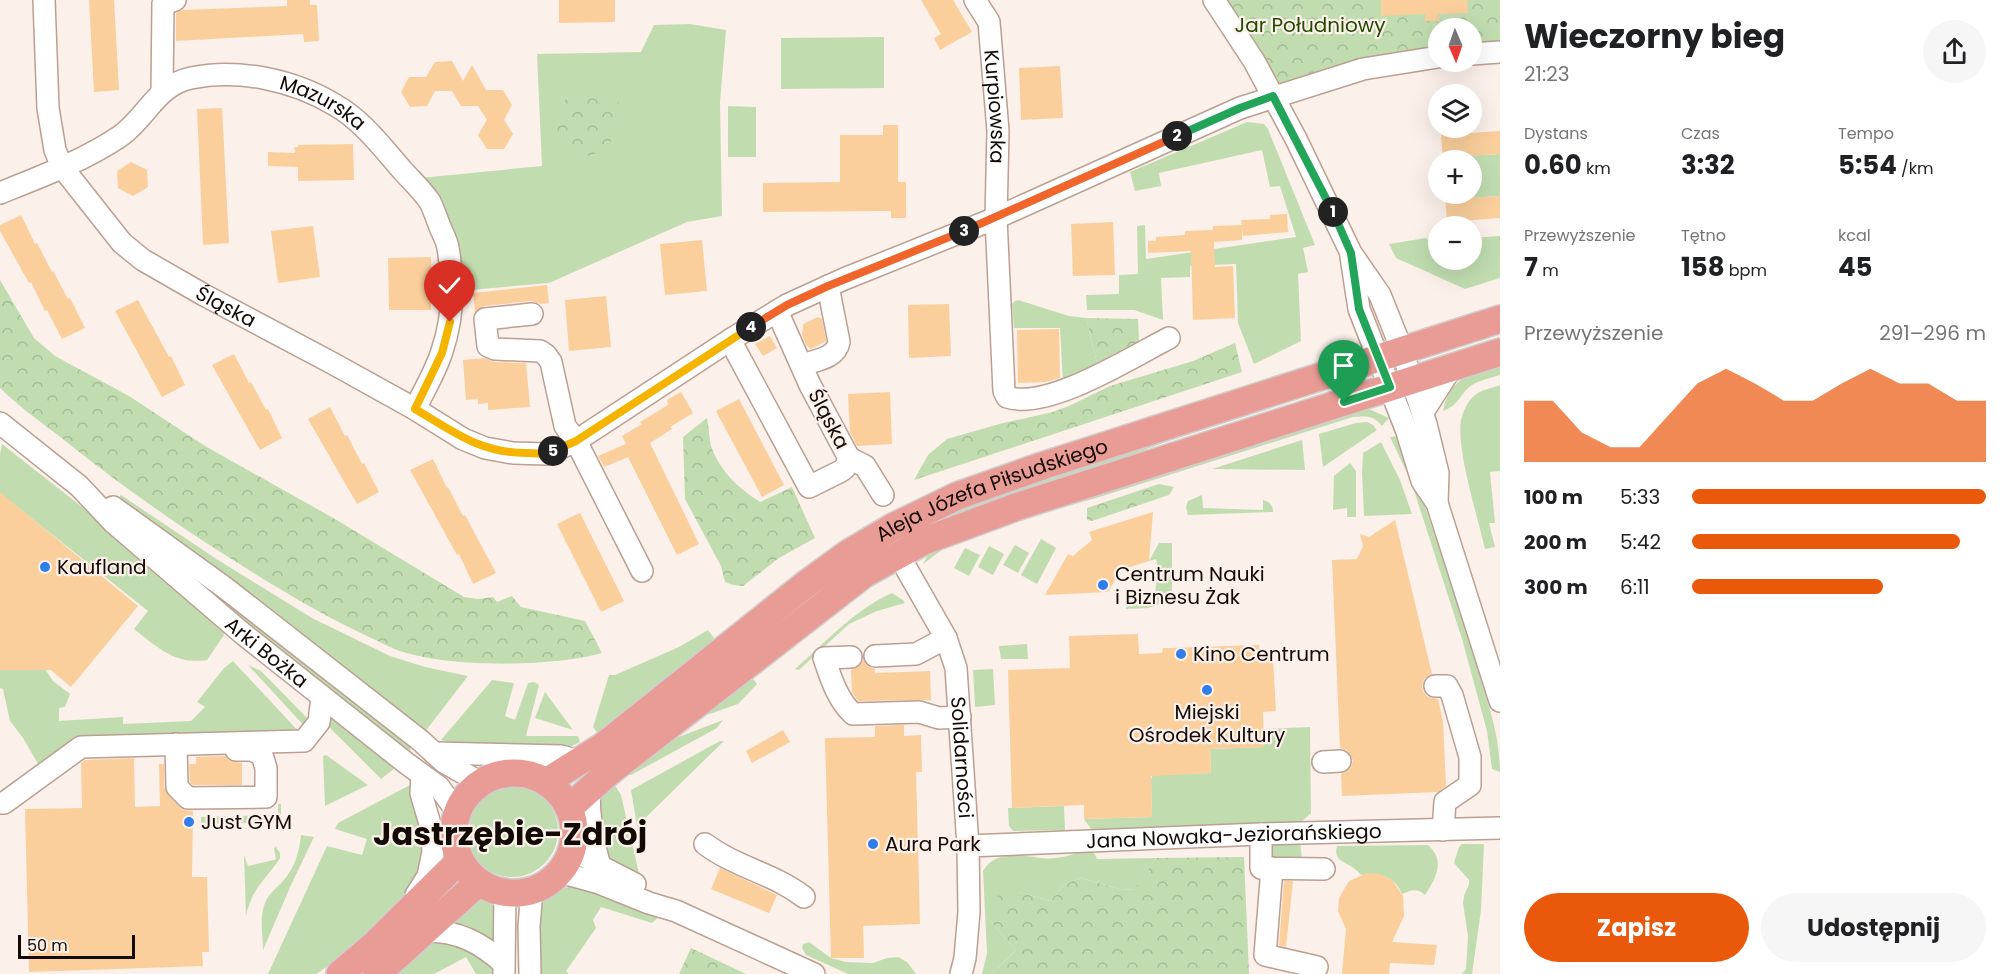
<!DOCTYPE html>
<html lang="pl">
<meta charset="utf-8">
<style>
body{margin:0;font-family:Poppins,sans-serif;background:#f6f6f6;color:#202124;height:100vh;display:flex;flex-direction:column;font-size:22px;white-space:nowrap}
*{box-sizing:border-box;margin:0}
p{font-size:20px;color:#757577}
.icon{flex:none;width:33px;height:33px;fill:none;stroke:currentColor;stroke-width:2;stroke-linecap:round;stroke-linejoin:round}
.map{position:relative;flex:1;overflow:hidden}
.panel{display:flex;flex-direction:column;background:#fff;width:510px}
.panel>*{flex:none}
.needle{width:39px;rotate:178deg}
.buttons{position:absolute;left:1428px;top:18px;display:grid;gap:12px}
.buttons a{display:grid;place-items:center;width:54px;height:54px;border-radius:50%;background:#fff;box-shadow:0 6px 24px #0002;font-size:30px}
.scale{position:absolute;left:18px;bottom:15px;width:117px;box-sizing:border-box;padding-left:6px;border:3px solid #130905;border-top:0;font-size:16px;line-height:21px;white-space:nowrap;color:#130905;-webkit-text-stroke:4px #fcf0ea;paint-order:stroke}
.pin{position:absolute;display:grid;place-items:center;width:51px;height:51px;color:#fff;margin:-62px -26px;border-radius:50% 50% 50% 0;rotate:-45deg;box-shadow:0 0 6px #0007}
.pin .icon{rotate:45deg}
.km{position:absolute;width:30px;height:30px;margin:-15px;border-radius:50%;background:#222;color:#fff;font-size:16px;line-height:30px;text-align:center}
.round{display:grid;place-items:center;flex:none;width:63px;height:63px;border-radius:32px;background:#f6f6f6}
.head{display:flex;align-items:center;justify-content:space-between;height:102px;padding:0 24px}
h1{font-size:33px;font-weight:700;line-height:45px}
.stats{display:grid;grid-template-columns:repeat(3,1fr);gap:9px;height:102px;padding:6px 24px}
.stats div{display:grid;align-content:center}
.stats b{font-size:26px;font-weight:700}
.stats small{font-size:16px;font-weight:400}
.stats p{font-size:16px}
.chart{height:168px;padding:12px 24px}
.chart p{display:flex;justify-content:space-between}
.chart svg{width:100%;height:108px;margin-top:6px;fill:#ea580c;opacity:.7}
.cta{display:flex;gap:12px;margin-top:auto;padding:12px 24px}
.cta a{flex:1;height:69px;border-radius:36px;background:#ea580c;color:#fff;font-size:24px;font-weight:700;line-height:69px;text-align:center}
.cta a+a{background:#f6f6f6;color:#202124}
ul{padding:0 24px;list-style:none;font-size:20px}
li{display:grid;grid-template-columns:96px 72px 1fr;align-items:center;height:45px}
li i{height:15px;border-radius:8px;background:#ea580c}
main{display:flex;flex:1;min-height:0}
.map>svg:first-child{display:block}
.green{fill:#c1ddb0}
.forest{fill:url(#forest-crowns)}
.building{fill:#facf9c}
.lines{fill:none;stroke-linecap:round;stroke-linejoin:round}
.minor-casing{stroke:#bb9f92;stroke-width:24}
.major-casing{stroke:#d0cecd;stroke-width:30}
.minor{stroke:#fff;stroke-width:21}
.major{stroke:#e99c95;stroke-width:27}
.split-1-casing{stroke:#fff;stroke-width:12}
.split-2-casing{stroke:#fff;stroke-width:12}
.split-3-casing{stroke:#fff;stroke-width:12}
.split-4-casing{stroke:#fff;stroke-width:12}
.split-5-casing{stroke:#fff;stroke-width:12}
.split-6-casing{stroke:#fff;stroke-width:12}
.split-1{stroke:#22a559;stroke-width:8}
.split-2{stroke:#22a559;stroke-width:8}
.split-3{stroke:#f0652b;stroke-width:8}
.split-4{stroke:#f0652b;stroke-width:8}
.split-5{stroke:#f5b400;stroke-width:8}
.split-6{stroke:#f5b400;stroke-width:8}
.poi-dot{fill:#2e7de9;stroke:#fcf0ea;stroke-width:2}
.labels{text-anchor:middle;stroke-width:4.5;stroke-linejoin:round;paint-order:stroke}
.park-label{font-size:20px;fill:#244900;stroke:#fcf0ea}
.street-label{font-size:20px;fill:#130905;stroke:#fcf0ea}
.poi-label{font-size:20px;fill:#130905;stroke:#fcf0ea;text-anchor:start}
.town-label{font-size:32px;font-weight:bold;fill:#130905;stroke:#fcf0ea}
</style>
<main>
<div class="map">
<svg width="1500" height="974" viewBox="0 0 1500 974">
<defs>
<pattern id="forest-crowns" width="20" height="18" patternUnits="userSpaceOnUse" patternTransform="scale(1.5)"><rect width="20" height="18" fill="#c1ddb0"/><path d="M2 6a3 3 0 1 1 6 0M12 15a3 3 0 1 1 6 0" fill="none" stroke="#a5bc96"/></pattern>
</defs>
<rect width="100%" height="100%" fill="#fcf0ea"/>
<!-- green -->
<g class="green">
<polygon points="690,24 726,30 720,102 722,216 687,222 549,283 458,291 420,178 542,166 537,54 641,52 654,25"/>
<polygon points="884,37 884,88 781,89 781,38"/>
<polygon points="728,106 756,107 756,157 728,157"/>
<polygon points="1247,122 1264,124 1268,129 1315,245 1303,248 1308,272 1298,274 1301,341 1254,364 1238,323 1236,264 1190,266 1190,277 1161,278 1163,320 1134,310 1087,310 1086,295 1119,294 1119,275 1138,274 1137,226 1145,225 1146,259 1296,237 1280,186 1270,187 1262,150 1159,173 1161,186 1135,191 1130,172"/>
<polygon points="1500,154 1500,196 1467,198 1467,194 1472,194 1472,160 1465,160 1465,156"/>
<polygon points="1500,236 1500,278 1465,289 1396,258 1389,244 1426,238 1429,240 1438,240 1438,260 1472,260 1472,238"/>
<polygon points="1018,300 1069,316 1086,318 1097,363 1063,382 1060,328 1014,328 1012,304 1015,301"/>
<path d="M1500,364V375C1491,378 1480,380 1472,385C1458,395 1461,404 1443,411C1450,377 1471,374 1500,364Z"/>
<polygon points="1362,372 1364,377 1162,443 863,564 894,535 956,506"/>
<path d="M1500,385V471L1490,472L1495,523H1489L1495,547L1485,549C1478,518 1456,449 1461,420C1463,411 1469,398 1478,393C1484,389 1493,388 1500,385Z"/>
<path d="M1357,407L1369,409L1389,418L1382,426C1373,415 1367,416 1353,417L1093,499L994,526L954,541L923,564L933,546Z"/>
<polygon points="1367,422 1373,425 1377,430 1323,467 1319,434 1356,423"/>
<path d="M1400,436C1427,510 1452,585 1475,661C1486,697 1500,734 1500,772L1492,769L1487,731L1462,639L1411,481L1390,437Z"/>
<polygon points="1302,440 1305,470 1212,469"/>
<polygon points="1381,442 1400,480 1412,514 1364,516 1362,473 1363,453"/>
<path d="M2,444L86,510L217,620L223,626L224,635L207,660C175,665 157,647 134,629L148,611L0,493V454Z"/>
<polygon points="1350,463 1356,471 1356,517 1347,517 1347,508 1333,510 1334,476"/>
<polygon points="121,495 218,560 312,618 390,656 425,667 468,676 424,733 116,501"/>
<path d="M1202,495L1203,508L1263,510V500C1270,502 1273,505 1273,512L1188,515L1186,507L1188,501Z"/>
<polygon points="137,531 412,746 408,754 239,619"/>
<polygon points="1041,539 1056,548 1037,584 1021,575"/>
<path d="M1159,543H1172V600L1164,598C1157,611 1140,608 1126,609L1128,603H1154L1158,568L1156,559L1149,561Z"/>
<polygon points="1015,545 1029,553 1018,573 1003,565"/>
<polygon points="989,546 1004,554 993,575 978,567"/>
<polygon points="965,548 980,555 969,576 954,568"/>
<path d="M892,593L903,600L905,603L877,611L849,624L799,670L795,669C825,643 855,609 892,593Z"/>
<polygon points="708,630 714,638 690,665 599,735 593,727 609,675 615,675 679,647"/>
<polygon points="1027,644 1028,659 1001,659 999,646"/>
<polygon points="233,661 301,734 74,737 41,769 23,738 10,721 3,689 0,688 0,670 45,669 53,681 70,694 65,707 59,708 59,721 123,717 123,724 191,721 205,707 197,702 224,668"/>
<polygon points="248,665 261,671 311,722 307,729"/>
<polygon points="993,669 995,705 975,707 973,670"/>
<polygon points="753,679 757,684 738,704 698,718 696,715"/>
<polygon points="492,680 514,683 505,716 515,720 528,683 534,682 539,685 526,736 578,736 580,742 572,746 545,749 462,746 441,740"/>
<polygon points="545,692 573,730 535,718"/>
<polygon points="328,713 395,768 381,779 325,723"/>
<polygon points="723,720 717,728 631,775 626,771 663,743"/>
<polygon points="1310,727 1311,813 1299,824 1091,829 1084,819 1152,817 1151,779 1153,775 1211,773 1210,749 1264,747 1264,729"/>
<polygon points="720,741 724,741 640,823 640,844 631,790"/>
<polygon points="326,755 368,785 325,806 323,756"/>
<polygon points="612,781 621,795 640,878 610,861 600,843 595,817 601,795"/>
<circle cx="512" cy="831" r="46"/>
<polygon points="410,785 419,802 427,854 419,884 374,936 316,974 268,974 327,846 362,855 367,839 335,829 338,823"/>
<polygon points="278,804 281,804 281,819 279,822 201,824 201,817 278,815"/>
<polygon points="1064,806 1065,830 1013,831 1009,826 1008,808"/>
<path d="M301,835L314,837L291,885L263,950C263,935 259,917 265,903C269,893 276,889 282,882C295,868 299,853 301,835Z"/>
<polygon points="1300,841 1302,859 1268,860 1270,842"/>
<polygon points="1462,844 1484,844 1481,910 1472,974 1462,974 1466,969 1468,936 1463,903 1464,896 1469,884 1469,880 1454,863 1459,847"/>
<path d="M1428,845C1446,861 1436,878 1425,895C1417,888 1412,890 1402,894C1395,877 1378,871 1361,875C1351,861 1332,864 1337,846Z"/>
<path d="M276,847L280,853V858C265,881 253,886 246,916L244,855L248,866L274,860L276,859L274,848Z"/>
<path d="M1091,847L1097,859L1156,858L1135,890L1120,889L1081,878L1065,884L1050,901L1019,892L990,921L1016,950L992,974H982L987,953L983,871C995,850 1021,855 1041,858C1058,860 1077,854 1091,847Z"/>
<path d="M568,887H582L661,915L652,923L601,907L593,920L596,928L566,971L569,974H539C539,953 531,908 550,895C555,891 562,889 568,887Z"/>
<polygon points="480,900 488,901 495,907 500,949 446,925 468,902"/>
<polygon points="440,940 472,947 491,966 493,974 476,974 466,957 434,974 394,974 427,943"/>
<polygon points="809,942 831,958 846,962 873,963 887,958 898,957 907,962 916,974 848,974 806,955 802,948 803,944"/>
</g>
<!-- forest -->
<g class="forest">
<polygon points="1214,0 1500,0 1500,52 1472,54 1472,28 1438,28 1438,57 1273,97"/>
<polygon points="592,92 619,103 618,114 607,122 612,136 610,147 590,156 563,151 549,124 558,106 573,94"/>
<path d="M0,280L34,338L55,356L129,396L205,446L335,519L464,597L478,599L493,597L497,602L512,596L521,607L585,621L602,653C552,667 450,668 400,651C390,648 381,642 371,638C339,623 310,607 280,589C208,546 140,500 74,448C50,428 22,410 0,388Z"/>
<polygon points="1086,318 1138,319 1139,341 1097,363"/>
<polygon points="1235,343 1242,372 914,480 928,455 947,439 1003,423 1053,412 1071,405 1110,386 1193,361"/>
<path d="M707,418C709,427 709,437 711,446C720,471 738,488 760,502L792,487L815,538L779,558L743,586L733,585L725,582L721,566L685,499L683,437Z"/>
<polygon points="1159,484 1174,487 1169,495 1092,521 1087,520 1087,508"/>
<polygon points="1244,857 1249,974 992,974 1016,950 990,921 997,896 1019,892 1050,901 1065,884 1081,878 1120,889 1134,890 1156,858"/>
<polygon points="691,948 746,974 679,974"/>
</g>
<!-- building -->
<g class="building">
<polygon points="89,0 114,0 119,90 94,92"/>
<polygon points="287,0 310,0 310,5 317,5 319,41 304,42 303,34 176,41 176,13 182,10 287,6"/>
<polygon points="559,0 615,0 615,22 559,23"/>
<polygon points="921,0 953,0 972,32 940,50 934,38 941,34"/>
<polygon points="1381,0 1467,0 1468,13 1438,14 1439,21 1425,21 1425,14 1381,16"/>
<polygon points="452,61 463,81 472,65 486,90 503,90 512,105 504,120 513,134 504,149 487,149 478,135 487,120 478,106 461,106 452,91 435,91 427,106 410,107 401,92 409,77 426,77 435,62"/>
<polygon points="1060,66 1063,118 1021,120 1019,68"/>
<polygon points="222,108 229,243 203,245 197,109"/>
<polygon points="883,125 898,125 898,182 906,182 906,218 891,218 891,211 763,212 763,183 840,182 840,135 883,135"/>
<polygon points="1500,131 1500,154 1465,156 1465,160 1443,160 1441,135"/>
<polygon points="353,144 354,180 298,181 298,167 268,166 268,152 295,153 294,147 298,147 298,145"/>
<polygon points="131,162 147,170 148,187 133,196 118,188 117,171"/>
<polygon points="1445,194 1467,194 1467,198 1500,196 1500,218 1447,222"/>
<polygon points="1287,214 1288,232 1243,236 1242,227 1242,240 1214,242 1215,267 1233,266 1235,318 1193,320 1191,251 1148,253 1148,241 1156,241 1156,237 1185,235 1185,231 1213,230 1213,226 1242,225 1241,220 1270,219 1270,215"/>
<polygon points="21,215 35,244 37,243 52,272 53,271 68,299 70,298 85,328 62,339 47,310 45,311 31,282 29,283 0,231 0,225"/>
<polygon points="1113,222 1115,275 1073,276 1071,224"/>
<polygon points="313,226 320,277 278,283 271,231"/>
<polygon points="702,240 707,291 665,295 660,244"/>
<polygon points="431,257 431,310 389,310 388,258"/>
<polygon points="547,285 549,303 540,304 531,301 484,306 475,312 473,293"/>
<polygon points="606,296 611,347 569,351 565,300"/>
<polygon points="138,300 169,357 171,356 185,385 162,397 115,311"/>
<polygon points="949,304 951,356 909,358 908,305"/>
<polygon points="818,317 822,319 826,341 811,349 806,345 802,335 803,324"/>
<polygon points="1059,329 1060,378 1046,382 1018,383 1017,330"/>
<polygon points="770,336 777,348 763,356 755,344"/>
<polygon points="234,354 249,383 251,382 266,410 268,409 282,438 260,450 212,365"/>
<polygon points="485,358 494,362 526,363 530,407 488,410 488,403 478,404 478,399 466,400 463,360"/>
<polygon points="681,392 693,413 670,427 672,429 650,443 699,544 677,555 628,457 604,467 598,456 626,444 622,436 642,424 640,422 668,405 667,400"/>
<polygon points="890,392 892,444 857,446 850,432 848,394"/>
<polygon points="739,399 784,485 762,497 716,411"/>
<polygon points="330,407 345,436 347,435 362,464 364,463 379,492 357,504 308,419"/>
<polygon points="433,459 447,488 448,487 463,516 465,515 496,573 473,584 459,554 457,555 410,470"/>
<polygon points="0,492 138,606 71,687 51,670 0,670"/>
<polygon points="1153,512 1149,561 1121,570 1108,592 1045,595 1068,554 1073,556 1092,540 1089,532"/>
<polygon points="580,513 624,601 601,612 557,524"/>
<polygon points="1395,520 1432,674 1424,679 1422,687 1424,693 1428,697 1438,699 1443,721 1446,786 1438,792 1342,796 1341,774 1347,771 1351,767 1353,761 1350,754 1346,750 1340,748 1332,560 1357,559 1363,546 1360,534 1369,537"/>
<polygon points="1138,634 1139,654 1162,653 1163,648 1170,648 1259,645 1260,661 1273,660 1276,711 1263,712 1264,747 1210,749 1211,773 1151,776 1152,817 1084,819 1084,805 1012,808 1008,670 1070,668 1069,636"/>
<polygon points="863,660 869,667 875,669 875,673 930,671 931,700 858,701 852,692 851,670 858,667"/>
<polygon points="904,725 904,736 921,735 922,772 916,772 920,924 863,926 864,958 831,958 825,738 875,737 875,726"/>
<polygon points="783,730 790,742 752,763 746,751"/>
<polygon points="225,756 230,761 242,763 242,785 193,785 190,782 189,764 196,764 196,757"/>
<polygon points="134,758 135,807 160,806 159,764 164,764 164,787 168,795 183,810 193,811 192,877 207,877 209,952 202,952 203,966 29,972 25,809 82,808 81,763 85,760"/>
<polygon points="720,868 777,895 769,913 711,889"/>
<polygon points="1367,873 1380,874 1392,880 1403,896 1404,916 1392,942 1437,945 1434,965 1390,963 1389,974 1342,974 1346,929 1338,911 1339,898 1349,881"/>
<polygon points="1284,881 1293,881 1286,947 1279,945"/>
</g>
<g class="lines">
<defs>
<g id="minor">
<path id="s1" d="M44,0L48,108L55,150L62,167L122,243L143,260L204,295L332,363L415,409L463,439L485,448L513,453L547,454L576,441L730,340L787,305L844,279L996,218L1240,108L1363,69L1438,57"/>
<path id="s2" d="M975,0L989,22L998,131L996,218L1004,391L1007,397C1047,411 1132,357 1169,338"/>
<polyline points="1214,0 1254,61 1296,139 1351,253 1380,295 1402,350 1426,424 1438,473 1437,503"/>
<polyline points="1472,54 1500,52"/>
<polyline points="162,92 163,4 175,0"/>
<path id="s3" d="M0,193C40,177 83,161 119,137C146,119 156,85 191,78C238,68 294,80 335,105C362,120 383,148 403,171C412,181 423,191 430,202C434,210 437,219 440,227C443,234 447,241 448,248C454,282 453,319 442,351C436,371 424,390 415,409"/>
<polyline points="1351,257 1359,309 1406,429 1422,481 1437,503 1500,701"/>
<polyline points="532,314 485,319 488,346 495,349 540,351 546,355 551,362 565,426 576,441 642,571"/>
<polyline points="730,340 809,487 841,471 845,468 849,458 810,385 777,311"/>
<path d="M802,365C817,360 836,358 839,342L828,286"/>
<polyline points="1423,412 1452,367"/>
<path id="s4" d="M0,423L79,486L114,523L242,633L406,763L439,787L458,813"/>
<polyline points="849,458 865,466 883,495"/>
<polyline points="113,507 224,587 421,741 444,762 481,783"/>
<path id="s5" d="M898,554L946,638L956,668L968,846L969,912L965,958L961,974"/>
<polyline points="875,656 916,654 946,638"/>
<path d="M851,657L824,658C831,678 837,699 853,714L919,712L939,718L960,717"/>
<polyline points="1435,686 1447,686 1452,695 1470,757 1470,785 1445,802 1443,830"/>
<polyline points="176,744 177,787 188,798 266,797 266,768 262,755 252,750 236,750"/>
<polyline points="434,753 561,756 580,761"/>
<polyline points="1323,762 1340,761"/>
<path d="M589,790C589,816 592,840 600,866"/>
<polyline points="0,803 4,803 81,747 304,741 319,722 322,697"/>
<polyline points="1261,834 1261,868 1324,869"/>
<path d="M705,844C737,868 773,873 804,897"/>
<path id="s6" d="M968,846L1261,834L1500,828"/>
<polyline points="572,848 600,866 635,884"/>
<polyline points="1272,868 1265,955 1317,967"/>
<polyline points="559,872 599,883 649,903 676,911 814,974"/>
<polyline points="416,895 428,876 433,852 432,831 421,793 422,775"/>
<path d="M426,931C458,931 480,942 503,963"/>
<polyline points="504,972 505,892"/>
<polyline points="530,974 529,926 532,890"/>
</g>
<g id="major">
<circle cx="514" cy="833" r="60"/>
<path id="s7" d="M546,782L602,747L805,585L849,553L893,527L957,496L1042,466L1500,319"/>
<polyline points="569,808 609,772 864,574 924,541 1016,507 1500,352"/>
<polyline points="340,974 373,946 460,860"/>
<polyline points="377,974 479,882"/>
</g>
</defs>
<!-- minor casing -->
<use href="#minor" class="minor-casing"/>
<!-- major casing -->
<use href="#major" class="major-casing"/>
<!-- minor -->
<use href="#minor" class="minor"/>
<!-- major -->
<use href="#major" class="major"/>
</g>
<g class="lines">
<defs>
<polyline id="split-1" points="1333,212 1351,253 1359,309 1390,387 1344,402"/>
<polyline id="split-2" points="1177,136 1240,108 1273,96 1333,212"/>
<polyline id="split-3" points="964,231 1177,136"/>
<polyline id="split-4" points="751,327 787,305 828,286 964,231"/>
<polyline id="split-5" points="553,451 576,441 751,327"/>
<path id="split-6" d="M450,322L442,353L415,409C453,431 479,453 526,453C535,453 545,455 553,451"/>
</defs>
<!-- split-1 casing -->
<use href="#split-1" class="split-1-casing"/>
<!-- split-2 casing -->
<use href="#split-2" class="split-2-casing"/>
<!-- split-3 casing -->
<use href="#split-3" class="split-3-casing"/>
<!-- split-4 casing -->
<use href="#split-4" class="split-4-casing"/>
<!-- split-5 casing -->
<use href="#split-5" class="split-5-casing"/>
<!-- split-6 casing -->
<use href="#split-6" class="split-6-casing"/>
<!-- split-1 -->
<use href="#split-1" class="split-1"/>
<!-- split-2 -->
<use href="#split-2" class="split-2"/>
<!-- split-3 -->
<use href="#split-3" class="split-3"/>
<!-- split-4 -->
<use href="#split-4" class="split-4"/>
<!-- split-5 -->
<use href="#split-5" class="split-5"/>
<!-- split-6 -->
<use href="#split-6" class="split-6"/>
</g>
<!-- markers -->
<g class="poi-dot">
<circle cx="45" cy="567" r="6"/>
<circle cx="1103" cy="585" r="6"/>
<circle cx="1181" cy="654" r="6"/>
<circle cx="1207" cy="690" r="6"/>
<circle cx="189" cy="822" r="6"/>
<circle cx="873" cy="844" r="6"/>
</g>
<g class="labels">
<!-- park labels -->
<g class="park-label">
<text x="1310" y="32">Jar Południowy</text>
</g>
<!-- street labels -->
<g class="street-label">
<text dy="7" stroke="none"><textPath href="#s2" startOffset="111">Kurpiowska</textPath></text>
<text dy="7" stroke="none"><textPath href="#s3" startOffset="364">Mazurska</textPath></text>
<text dy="7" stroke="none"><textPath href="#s1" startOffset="388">Śląska</textPath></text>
<text transform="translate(829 419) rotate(62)" y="7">Śląska</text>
<text dy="7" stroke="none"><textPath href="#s7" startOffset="537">Aleja Józefa Piłsudskiego</textPath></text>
<text dy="7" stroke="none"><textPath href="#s4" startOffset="352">Arki Bożka</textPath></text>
<text dy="7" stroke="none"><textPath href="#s5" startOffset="218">Solidarności</textPath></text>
<text dy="7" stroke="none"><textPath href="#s6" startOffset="266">Jana Nowaka-Jeziorańskiego</textPath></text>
</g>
<!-- poi labels -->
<g class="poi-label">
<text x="57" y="574">Kaufland</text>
<text x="1115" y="581">Centrum Nauki<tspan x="1115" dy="23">i Biznesu Żak</tspan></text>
<text x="1193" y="661">Kino Centrum</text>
<text x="1207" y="719" text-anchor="middle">Miejski<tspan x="1207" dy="23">Ośrodek Kultury</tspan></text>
<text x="201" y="829">Just GYM</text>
<text x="885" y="851">Aura Park</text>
</g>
<!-- town labels -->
<g class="town-label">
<text x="510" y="845">Jastrzębie-Zdrój</text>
</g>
</g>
</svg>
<div class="buttons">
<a><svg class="needle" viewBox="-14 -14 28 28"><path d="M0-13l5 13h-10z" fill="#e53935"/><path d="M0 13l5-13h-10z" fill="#757577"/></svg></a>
<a><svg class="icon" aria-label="layers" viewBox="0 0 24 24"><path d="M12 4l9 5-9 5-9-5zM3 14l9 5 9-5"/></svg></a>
<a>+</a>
<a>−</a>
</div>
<div class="scale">50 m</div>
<div class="pin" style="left:1344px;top:402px;background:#1e9e55"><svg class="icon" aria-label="arrive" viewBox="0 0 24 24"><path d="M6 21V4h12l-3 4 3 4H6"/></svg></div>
<div class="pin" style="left:450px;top:322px;background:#d93025"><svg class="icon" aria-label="check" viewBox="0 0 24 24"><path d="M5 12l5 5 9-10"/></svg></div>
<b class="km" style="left:1333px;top:212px">1</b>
<b class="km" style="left:1177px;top:136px">2</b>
<b class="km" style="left:964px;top:231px">3</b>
<b class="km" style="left:751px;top:327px">4</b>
<b class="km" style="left:553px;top:451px">5</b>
</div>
<section class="panel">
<div class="head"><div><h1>Wieczorny bieg</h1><p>21:23</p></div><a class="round"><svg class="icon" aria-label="share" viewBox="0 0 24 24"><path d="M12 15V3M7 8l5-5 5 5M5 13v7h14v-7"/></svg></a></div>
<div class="stats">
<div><p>Dystans</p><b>0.60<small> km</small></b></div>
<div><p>Czas</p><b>3:32</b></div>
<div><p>Tempo</p><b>5:54<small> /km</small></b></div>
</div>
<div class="stats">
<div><p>Przewyższenie</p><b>7<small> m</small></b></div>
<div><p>Tętno</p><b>158<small> bpm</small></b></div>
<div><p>kcal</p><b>45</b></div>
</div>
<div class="chart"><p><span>Przewyższenie</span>291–296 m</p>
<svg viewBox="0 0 160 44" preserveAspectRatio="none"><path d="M0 44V19L10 19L20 32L30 38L40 38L50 25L60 12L70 6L80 12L90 19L100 19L110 12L120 6L130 12L140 12L150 19L160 19V44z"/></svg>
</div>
<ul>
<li><b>100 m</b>5:33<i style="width:100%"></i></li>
<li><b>200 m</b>5:42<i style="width:91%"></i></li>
<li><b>300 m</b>6:11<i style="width:65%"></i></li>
</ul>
<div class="cta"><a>Zapisz</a><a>Udostępnij</a></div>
</section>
</main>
